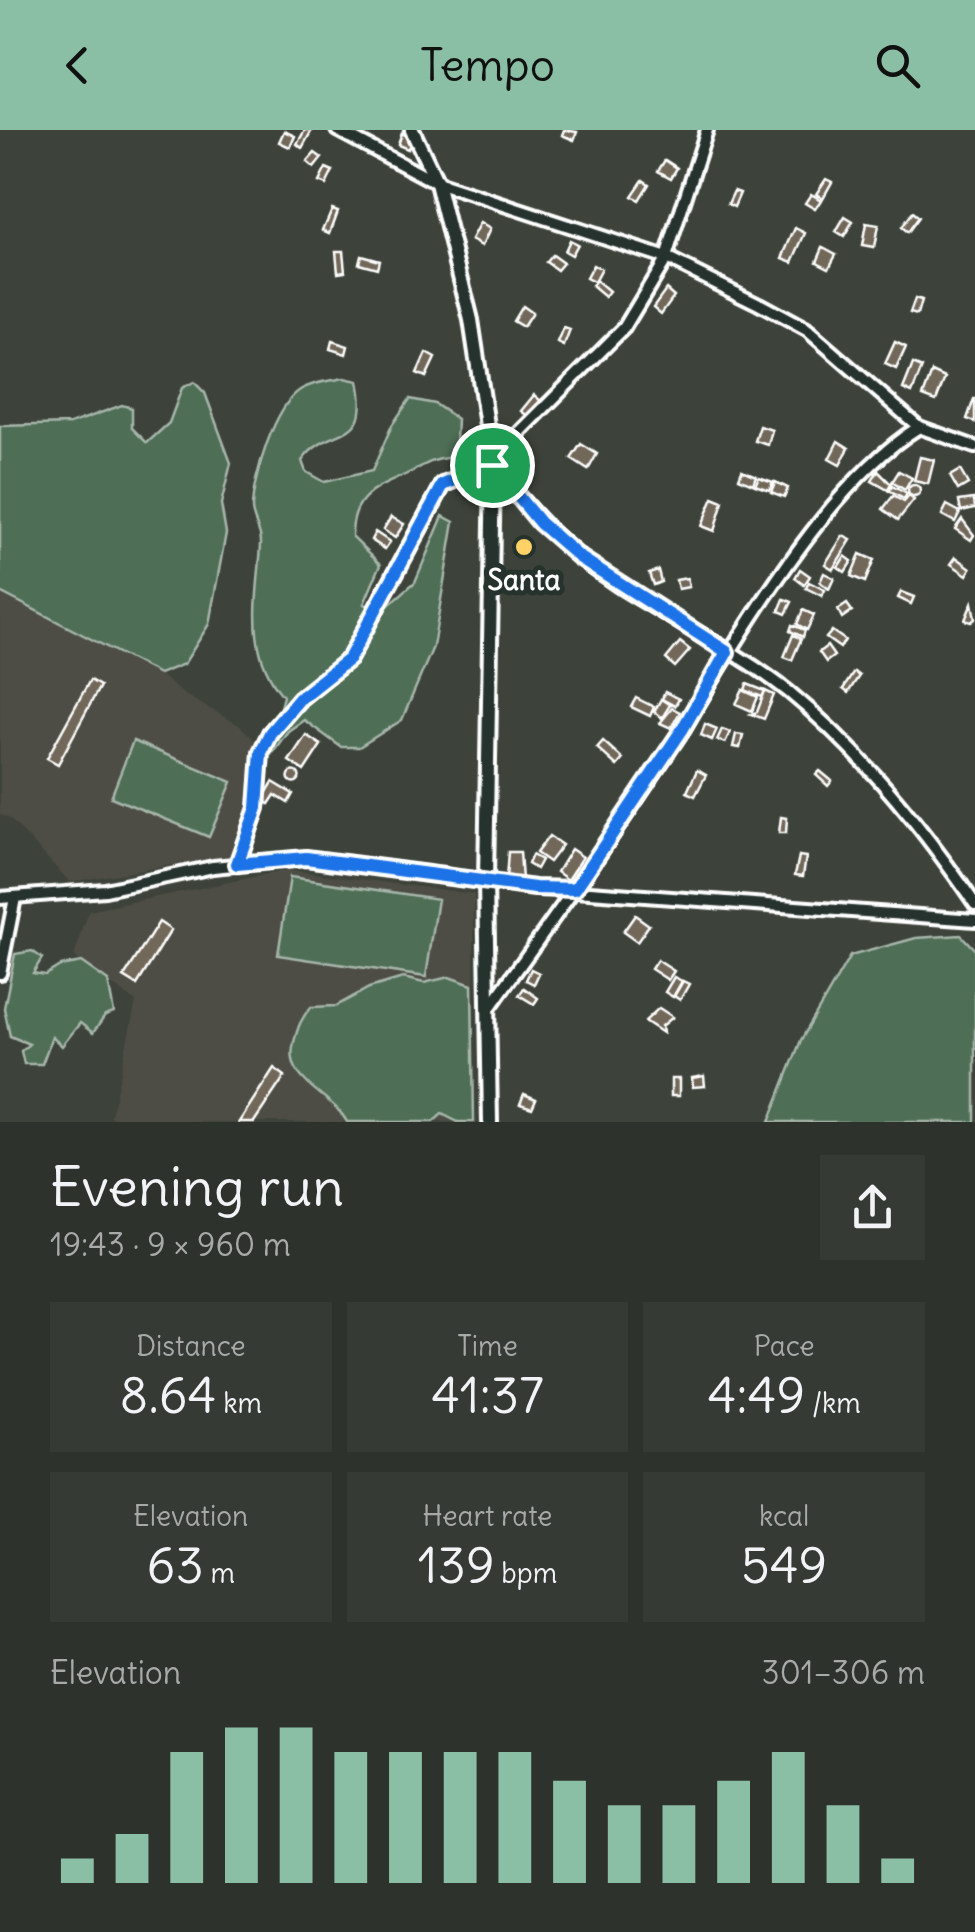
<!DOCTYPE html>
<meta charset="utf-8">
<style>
body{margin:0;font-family:Delius,sans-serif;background:#363a34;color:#f1f3f6;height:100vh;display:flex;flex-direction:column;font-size:38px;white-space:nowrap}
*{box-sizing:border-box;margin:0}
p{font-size:32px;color:#a7aaa9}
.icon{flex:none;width:55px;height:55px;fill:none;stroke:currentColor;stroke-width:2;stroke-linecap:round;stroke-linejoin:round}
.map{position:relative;height:992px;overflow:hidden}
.sheet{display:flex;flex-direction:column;background:#2e322c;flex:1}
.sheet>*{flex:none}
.pin{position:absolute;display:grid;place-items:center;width:85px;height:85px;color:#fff;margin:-42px;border:5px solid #fff;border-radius:50%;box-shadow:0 2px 10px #0007}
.round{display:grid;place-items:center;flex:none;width:105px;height:105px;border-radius:0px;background:#363a34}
.headline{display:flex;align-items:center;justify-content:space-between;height:170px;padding:0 50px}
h1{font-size:55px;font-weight:600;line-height:75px}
.metrics{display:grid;grid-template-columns:repeat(3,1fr);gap:15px;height:170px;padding:10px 50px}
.metrics div{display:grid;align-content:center;border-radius:0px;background:#363a34;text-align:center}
.metrics b{font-size:50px;font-weight:600}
.metrics small{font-size:28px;font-weight:400}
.metrics p{font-size:28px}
.chart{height:280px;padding:20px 50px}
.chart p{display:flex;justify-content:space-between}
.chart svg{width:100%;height:180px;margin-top:10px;stroke:#8abfa5;stroke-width:6}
header{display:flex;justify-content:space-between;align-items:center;height:130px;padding:0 50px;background:#8abfa5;color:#111;font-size:45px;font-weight:600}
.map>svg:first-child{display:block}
.built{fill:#4d4e44}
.green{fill:#4f6e57;stroke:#a7b6ab;stroke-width:2.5}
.building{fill:#72685a;stroke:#fff;stroke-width:2.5}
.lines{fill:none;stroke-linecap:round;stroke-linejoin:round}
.minor-casing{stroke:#fff;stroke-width:18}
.major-casing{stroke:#fff;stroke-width:20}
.minor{stroke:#26332d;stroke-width:10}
.major{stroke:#26332d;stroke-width:12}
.route-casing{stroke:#fff;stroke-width:20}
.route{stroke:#1a73e8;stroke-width:12}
.poi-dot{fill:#ffd166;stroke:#26332d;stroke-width:4}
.labels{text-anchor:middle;stroke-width:10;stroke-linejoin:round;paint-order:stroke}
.poi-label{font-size:28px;font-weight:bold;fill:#fff;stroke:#26332d}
</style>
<header><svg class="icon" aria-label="back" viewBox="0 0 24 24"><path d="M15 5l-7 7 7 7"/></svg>Tempo<svg class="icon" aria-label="search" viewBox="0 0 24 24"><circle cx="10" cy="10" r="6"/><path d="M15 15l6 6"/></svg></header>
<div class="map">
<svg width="975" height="992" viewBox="0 0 975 992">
<rect width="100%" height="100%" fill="#3d433a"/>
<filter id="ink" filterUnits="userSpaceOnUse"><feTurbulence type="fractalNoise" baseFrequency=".01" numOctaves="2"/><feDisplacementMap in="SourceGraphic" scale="20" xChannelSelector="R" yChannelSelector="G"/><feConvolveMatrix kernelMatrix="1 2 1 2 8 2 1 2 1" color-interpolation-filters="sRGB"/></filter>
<g filter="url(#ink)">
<!-- built -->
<g class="built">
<polygon points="0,462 159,544 183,564 239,595 258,613 248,684 232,725 70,752 10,689 0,684"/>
<polygon points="288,740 474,764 474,992 119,992 111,986 136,872 74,827 89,781"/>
</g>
<!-- green -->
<g class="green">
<path d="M344,248L358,251C372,319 329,292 302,331L306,342L324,352L372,341L392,295L410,269L435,274L457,289L456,311L447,328C430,330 425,335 411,342C379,358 352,362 352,406L381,434L364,474L382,481L415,452L443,386L454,392L433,517L402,590L359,617H341L304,590L288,601L272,623L270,615L283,566C244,520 258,469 261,414C262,400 252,391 252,378C253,348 274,277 300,260C313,252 330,251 344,248Z"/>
<polygon points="194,252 205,263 231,333 221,374 226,403 209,494 184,534 159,544 0,462 0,296 70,294 122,275 132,278 132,298 147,313 169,293 182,258"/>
<polygon points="133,611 232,652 209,707 111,667"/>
<polygon points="290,747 438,769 426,847 278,825"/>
<polygon points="961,805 975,820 975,992 769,992 801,910 850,826 916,808"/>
<polygon points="32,821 42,828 33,843 45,845 60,836 81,832 108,851 114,883 105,886 93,903 80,893 62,916 52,907 42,934 24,934 21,921 29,914 10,906 4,878 15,824"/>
<path d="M449,847L472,855L474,992H458L442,984L433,992H347C331,962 283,953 294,912C298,897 301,888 311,877L336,876L369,858L403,848L424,853Z"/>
</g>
<!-- building -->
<g class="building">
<polygon points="305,0 312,0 302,18 297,14"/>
<polygon points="564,0 577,2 574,10 562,5"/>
<polygon points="284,1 295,6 290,17 279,12"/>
<polygon points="402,3 412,7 408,19 398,15"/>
<polygon points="315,23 322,28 314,38 307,32"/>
<polygon points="665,30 677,38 671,48 658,41"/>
<polygon points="326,38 333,41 326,55 319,52"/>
<polygon points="826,49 832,52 823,68 816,64"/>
<polygon points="643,50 649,54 639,70 632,66"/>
<polygon points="734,61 740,63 734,77 728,74"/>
<polygon points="811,64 821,70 815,79 805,73"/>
<polygon points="332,79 338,81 330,103 323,100"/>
<polygon points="912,83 918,88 907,103 901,98"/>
<polygon points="845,87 853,92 844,107 836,102"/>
<polygon points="480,93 490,99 482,116 471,110"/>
<polygon points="866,94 878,96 874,118 862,116"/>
<polygon points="796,98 806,103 793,132 783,128"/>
<polygon points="569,110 577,114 571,125 564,121"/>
<polygon points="823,117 836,124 829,137 817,131"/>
<polygon points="336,121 343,121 345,141 338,142"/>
<polygon points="361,125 379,130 377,138 359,133"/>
<polygon points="552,125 563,133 557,140 546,132"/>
<polygon points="593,135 601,139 594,152 586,148"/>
<polygon points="596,151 609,162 605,167 592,156"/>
<polygon points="666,159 674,166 661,184 653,177"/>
<polygon points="915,169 921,171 917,185 910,183"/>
<polygon points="522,176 532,183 523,197 513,191"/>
<polygon points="564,198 570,200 564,216 558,213"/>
<polygon points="332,211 348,216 346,224 330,219"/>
<polygon points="895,212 906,217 896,239 885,234"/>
<polygon points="426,223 435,228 426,247 417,243"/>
<polygon points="913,234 922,238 912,263 903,259"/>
<polygon points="932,242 945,248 936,271 923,266"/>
<polygon points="534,265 541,271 529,287 521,281"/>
<polygon points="974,269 975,269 975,292 967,289"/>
<polygon points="760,296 772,300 768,315 755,311"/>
<polygon points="838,311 849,318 840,335 829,329"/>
<polygon points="581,314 597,324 588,340 571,329"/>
<polygon points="920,327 934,330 928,354 914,351"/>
<polygon points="742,340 756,346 753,354 739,348"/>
<polygon points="960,340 968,354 958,360 950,346"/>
<polygon points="878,341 891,354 888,360 872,351"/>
<polygon points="899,341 912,348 905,360 892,352"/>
<polygon points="759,347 773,352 769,360 755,355"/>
<polygon points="775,352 788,358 784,367 771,362"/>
<circle cx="914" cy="361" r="6"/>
<polygon points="892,356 907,364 904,369 889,361"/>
<polygon points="893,366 904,372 909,366 914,370 898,390 883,379"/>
<polygon points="713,368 723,372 714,401 701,396"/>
<polygon points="974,369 975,378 961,381 959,371"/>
<polygon points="947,375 960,382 955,392 942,385"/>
<polygon points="391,387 404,394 395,408 383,400"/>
<polygon points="962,389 974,405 971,410 955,399"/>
<polygon points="375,402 390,412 385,419 371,410"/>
<polygon points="843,406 851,410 833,439 825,434"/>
<polygon points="860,424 874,430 865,452 851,446"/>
<polygon points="845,426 852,431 845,442 838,437"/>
<polygon points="956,427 971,438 967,445 951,434"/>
<polygon points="800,439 810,446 804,455 795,448"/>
<polygon points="658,440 661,452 653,455 649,443"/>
<polygon points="824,443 834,448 829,459 820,452"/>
<polygon points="687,448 689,457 678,459 676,450"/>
<polygon points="809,452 825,460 822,466 806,458"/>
<polygon points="901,462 914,467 911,474 898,468"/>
<polygon points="784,469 792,472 786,484 779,481"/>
<polygon points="972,473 975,489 971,492 965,490"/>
<polygon points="847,474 852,481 842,488 838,480"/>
<polygon points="803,480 814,485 807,500 797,494"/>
<polygon points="792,495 805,500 803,507 790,501"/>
<polygon points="832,501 845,510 840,518 826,508"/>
<polygon points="793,505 801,509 792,530 784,527"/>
<polygon points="680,512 690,520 675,537 666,529"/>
<polygon points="827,516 834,526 826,532 819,522"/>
<polygon points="854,542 859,546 848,563 843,559"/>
<polygon points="90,550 100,556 58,634 47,628"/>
<polygon points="747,554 765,561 762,567 745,560"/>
<polygon points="743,560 758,567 752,581 736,574"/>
<polygon points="765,561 774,565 764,589 751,584 757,582"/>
<polygon points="665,562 679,569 675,576 662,569"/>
<polygon points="636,568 654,577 650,586 631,577"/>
<polygon points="661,569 670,575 662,588 654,582"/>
<polygon points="672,578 680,582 671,598 660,593"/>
<polygon points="705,594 717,599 712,610 701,605"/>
<polygon points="722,599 730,602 725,613 717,610"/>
<polygon points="736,604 743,605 740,618 733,617"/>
<polygon points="306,605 321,615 304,641 289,631"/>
<polygon points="603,611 623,629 617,636 597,618"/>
<polygon points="697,640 706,645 695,666 687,662"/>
<polygon points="820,641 832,651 828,656 816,645"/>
<circle cx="294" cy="647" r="5.5"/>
<polygon points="273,652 293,664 288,673 275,665 269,674 262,670"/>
<polygon points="781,687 787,688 786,703 779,703"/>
<polygon points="549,706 562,715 549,732 536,723"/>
<polygon points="571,719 583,727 568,750 557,742"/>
<polygon points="508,722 520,722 522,750 506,749"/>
<polygon points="532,725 541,730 536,739 528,734"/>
<polygon points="799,726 806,727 803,746 795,745"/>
<polygon points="635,785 649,795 637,812 623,802"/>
<polygon points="159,792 171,800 137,855 124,847"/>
<polygon points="657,830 674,841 668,850 651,839"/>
<polygon points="531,839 539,843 534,854 526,850"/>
<polygon points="674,847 682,851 673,867 665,862"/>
<polygon points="683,851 689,854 680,870 674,866"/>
<polygon points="524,858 538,868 534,874 519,865"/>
<polygon points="659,878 673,887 662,896 663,903 645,891"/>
<polygon points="274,938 285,946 254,992 239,992"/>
<polygon points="704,946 705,956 693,957 692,948"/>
<rect x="671" y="949" width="8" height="17"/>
<polygon points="524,964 536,969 532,978 520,974"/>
</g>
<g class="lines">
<defs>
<g id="minor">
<polyline points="337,0 437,53 666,128 759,174 807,200 919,297 975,317"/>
<path d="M493,336C531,382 569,424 620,457C675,492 738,521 789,562C861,621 923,698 975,774"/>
<polyline points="237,735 257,678 261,623 270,603 300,569 349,529 443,355 493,335 502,320 624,198 666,128 707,0"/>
<polyline points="0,768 105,760 213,737 306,728 535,758 975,790"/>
<polyline points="0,843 15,768"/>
<path d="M490,877C555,786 622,695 681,601C740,507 825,355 919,297"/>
</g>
<polyline id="major" points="412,0 437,53 471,190 493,335 486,750 490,992"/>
</defs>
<!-- minor casing -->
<use href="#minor" class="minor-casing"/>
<!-- major casing -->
<use href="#major" class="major-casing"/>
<!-- minor -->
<use href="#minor" class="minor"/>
<!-- major -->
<use href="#major" class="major"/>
</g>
</g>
<g class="lines" filter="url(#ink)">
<defs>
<polygon id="route" points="492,335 540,393 579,427 727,522 682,600 575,759 535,758 306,728 237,734 257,678 261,622 270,603 300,568 349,529 443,355"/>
</defs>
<!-- route casing -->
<use href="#route" class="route-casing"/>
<!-- route -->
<use href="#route" class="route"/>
</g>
<!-- markers -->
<circle class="poi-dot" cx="524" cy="417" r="10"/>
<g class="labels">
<!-- poi labels -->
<g class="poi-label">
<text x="524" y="460">Santa</text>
</g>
</g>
</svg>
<div class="pin" style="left:492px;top:335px;background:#1e9e55"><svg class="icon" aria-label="arrive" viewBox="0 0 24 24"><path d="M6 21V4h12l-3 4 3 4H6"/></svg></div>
</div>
<section class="sheet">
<div class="headline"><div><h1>Evening run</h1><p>19:43 · 9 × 960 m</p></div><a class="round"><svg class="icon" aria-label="share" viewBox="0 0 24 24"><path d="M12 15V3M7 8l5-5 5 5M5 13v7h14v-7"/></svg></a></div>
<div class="metrics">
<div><p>Distance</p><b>8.64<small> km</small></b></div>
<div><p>Time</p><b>41:37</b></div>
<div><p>Pace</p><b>4:49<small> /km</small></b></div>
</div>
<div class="metrics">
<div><p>Elevation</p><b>63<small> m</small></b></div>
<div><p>Heart rate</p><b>139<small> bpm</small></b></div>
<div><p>kcal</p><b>549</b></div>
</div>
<div class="chart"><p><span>Elevation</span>301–306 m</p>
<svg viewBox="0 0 160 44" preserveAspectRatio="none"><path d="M5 44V38M15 44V32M25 44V12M35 44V6M45 44V6M55 44V12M65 44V12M75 44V12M85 44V12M95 44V19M105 44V25M115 44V25M125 44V19M135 44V12M145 44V25M155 44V38"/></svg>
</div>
</section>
